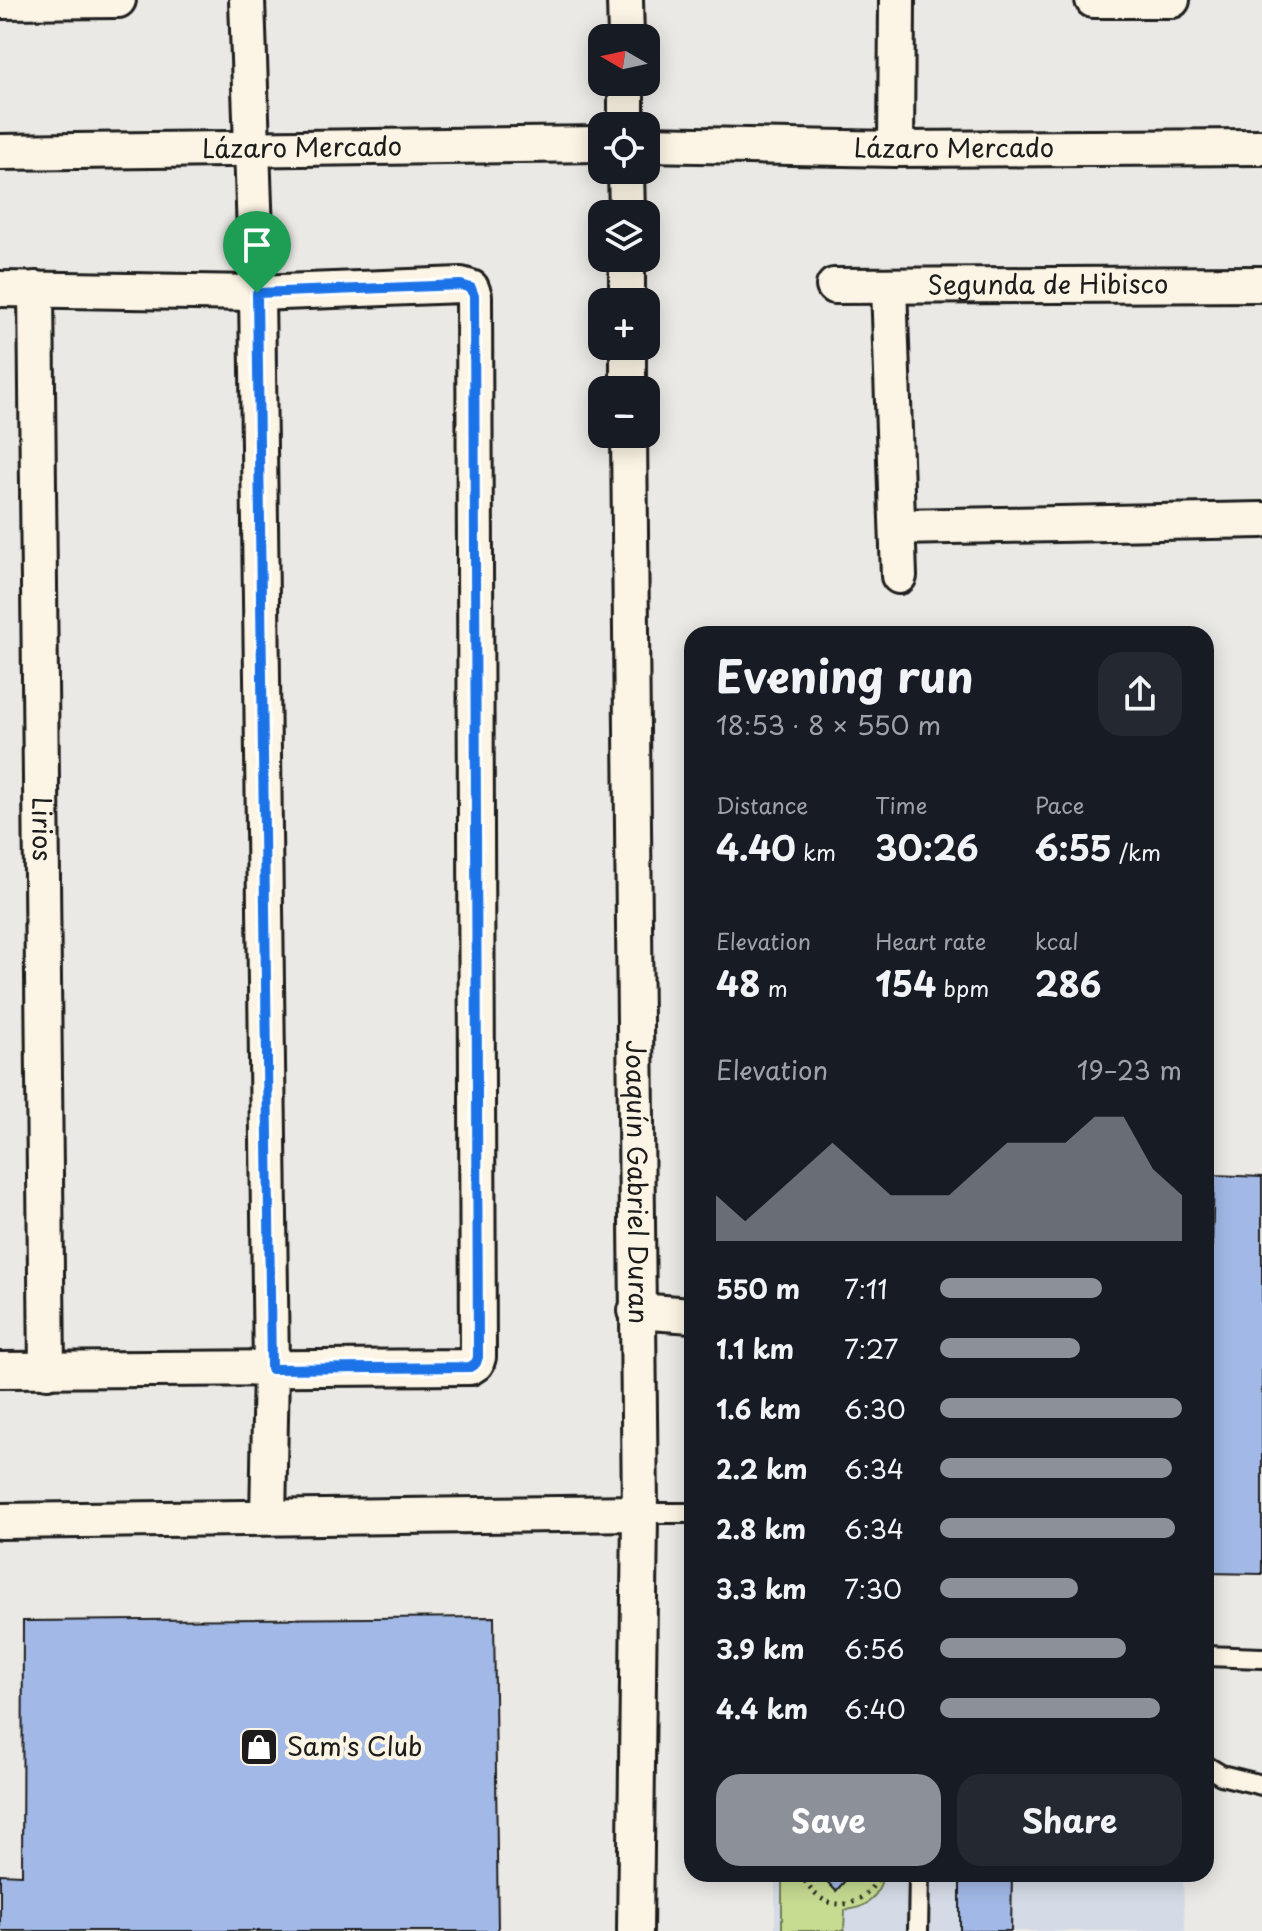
<!DOCTYPE html>
<meta charset="utf-8">
<style>
body{margin:0;font-family:"Playpen Sans",sans-serif;background:#242831;color:#f1f3f6;height:100vh;display:flex;flex-direction:column;font-size:30px;white-space:nowrap}
*{box-sizing:border-box;margin:0}
p{font-size:26px;color:#9ea1a6}
.icon{flex:none;width:44px;height:44px;fill:none;stroke:currentColor;stroke-width:2;stroke-linecap:round;stroke-linejoin:round}
.map{position:relative;flex:1;overflow:hidden}
.details{position:absolute;left:684px;top:626px;width:530px;height:1256px;display:flex;flex-direction:column;background:#171b24;border-radius:24px;box-shadow:0 4px 20px #0003}
.details>*{flex:none}
.needle{width:52px;rotate:279deg}
.controls{position:absolute;left:588px;top:24px;display:grid;gap:16px}
.controls a{display:grid;place-items:center;width:72px;height:72px;border-radius:16px;background:#171b24;box-shadow:0 4px 20px #0003;font-size:40px}
.pin{position:absolute;display:grid;place-items:center;width:68px;height:68px;color:#fff;margin:-82px -34px;border-radius:50% 50% 50% 0;rotate:-45deg;box-shadow:0 0 8px #0007}
.pin .icon{rotate:45deg}
.round{display:grid;place-items:center;flex:none;width:84px;height:84px;border-radius:24px;background:#242831}
.headline{display:flex;align-items:center;justify-content:space-between;height:136px;padding:0 32px}
h1{font-size:44px;font-weight:700;line-height:60px}
.figures{display:grid;grid-template-columns:repeat(3,1fr);gap:12px;height:136px;padding:8px 32px}
.figures div{display:grid;align-content:center}
.figures b{font-size:34px;font-weight:700}
.figures small{font-size:22px;font-weight:400}
.figures p{font-size:22px}
.chart{height:224px;padding:16px 32px}
.chart p{display:flex;justify-content:space-between}
.chart svg{width:100%;height:144px;margin-top:8px;fill:#8c9099;opacity:.7}
.button{display:flex;gap:16px;margin-top:auto;padding:16px 32px}
.button a{flex:1;height:92px;border-radius:24px;background:#8c9099;color:#fff;font-size:32px;font-weight:700;line-height:92px;text-align:center}
.button a+a{background:#242831;color:#f1f3f6}
ul{padding:0 32px;list-style:none;font-size:26px}
li{display:grid;grid-template-columns:128px 96px 1fr;align-items:center;height:60px}
li i{height:20px;border-radius:10px;background:#8c9099}
.map>svg:first-child{display:block}
.built{fill:#d4dbe6}
.green{fill:#c6dc91;stroke:#717c56;stroke-width:2}
.building{fill:#a2b9e7;stroke:#1c1c1c;stroke-width:2}
.lines{fill:none;stroke-linecap:round;stroke-linejoin:round}
.service-casing{stroke:#1c1c1c;stroke-width:24}
.minor-casing{stroke:#1c1c1c;stroke-width:40}
.path{stroke:#1c1c1c;stroke-width:5;stroke-dasharray:2 6;stroke-linecap:butt}
.service{stroke:#fcf5e5;stroke-width:18}
.minor{stroke:#fcf5e5;stroke-width:34}
.route-casing{stroke:#fff;stroke-width:16}
.route{stroke:#1a73e8;stroke-width:10}
.labels{text-anchor:middle;stroke-width:8;stroke-linejoin:round;paint-order:stroke}
.street-label{font-size:26px;fill:#1c1c1c;stroke:#fcf5e5}
.poi-label{font-size:26px;fill:#1c1c1c;stroke:#fcf5e5;text-anchor:start}
</style>
<div class="map">
<svg width="1262" height="1931" viewBox="0 0 1262 1931">
<rect width="100%" height="100%" fill="#eae9e5"/>
<filter id="ink" filterUnits="userSpaceOnUse"><feTurbulence type="fractalNoise" baseFrequency=".0125" numOctaves="2"/><feDisplacementMap in="SourceGraphic" scale="16" xChannelSelector="R" yChannelSelector="G"/><feConvolveMatrix kernelMatrix="1 2 1 2 8 2 1 2 1" color-interpolation-filters="sRGB"/></filter>
<g filter="url(#ink)">
<!-- built -->
<polygon class="built" points="775,1874 1183,1874 1185,1931 775,1931"/>
<!-- green -->
<path class="green" d="M782,1874H883C879,1897 868,1908 845,1910L844,1931H782Z"/>
<!-- building -->
<g class="building">
<polygon points="1214,1175 1262,1177 1262,1574 1206,1573 1206,1288 1211,1288"/>
<polygon points="494,1617 498,1931 0,1931 0,1874 22,1875 23,1621"/>
<polygon points="820,1874 851,1874 836,1891"/>
<polygon points="960,1874 1012,1874 1011,1931 960,1931"/>
</g>
<g class="lines">
<defs>
<g id="service">
<polyline points="640,1513 692,1513"/>
<polyline points="1206,1656 1262,1658"/>
<polyline points="1206,1766 1221,1775 1262,1785"/>
<polyline points="918,1931 919,1874"/>
</g>
<g id="minor">
<polyline points="247,0 257,293 271,1369 268,1517"/>
<polyline points="625,0 626,38"/>
<polyline points="1093,0 1172,0"/>
<polyline points="0,1 118,0"/>
<polyline points="626,82 626,126"/>
<path id="s1" d="M646,144L896,149L1262,147"/>
<polyline points="896,149 897,0"/>
<path id="s2" d="M0,152L602,144"/>
<polyline points="626,170 627,214"/>
<polyline points="627,258 627,302"/>
<path id="s3" d="M834,286L1262,284"/>
<polyline points="889,286 899,576"/>
<polyline points="0,289 257,293 461,285 471,288 474,296 478,1357 476,1363 470,1367 0,1370"/>
<path id="s4" d="M36,289L47,1371"/>
<polyline points="628,346 628,390"/>
<path id="s5" d="M629,434L640,1513L635,1931"/>
<polyline points="898,527 1262,520"/>
<polyline points="636,1311 692,1315"/>
<polyline points="0,1521 640,1513"/>
</g>
</defs>
<!-- service casing -->
<use href="#service" class="service-casing"/>
<!-- minor casing -->
<use href="#minor" class="minor-casing"/>
<!-- path -->
<path class="path" d="M802,1874C817,1914 864,1914 879,1874"/>
<!-- service -->
<use href="#service" class="service"/>
<!-- minor -->
<use href="#minor" class="minor"/>
</g>
</g>
<g class="lines" filter="url(#ink)">
<defs>
<polygon id="route" points="461,285 471,288 474,296 478,1357 476,1363 470,1367 271,1369 257,293"/>
</defs>
<!-- route casing -->
<use href="#route" class="route-casing"/>
<!-- route -->
<use href="#route" class="route"/>
</g>
<!-- icons -->
<defs>
<symbol id="shop-square" viewBox="-11 -11 22 22"><rect x="-9" y="-9" width="18" height="18" rx="4" fill="#1c1c1c" stroke="#fcf5e5"/><path d="M-5-2.5h2.3a2.7 3.5 0 0 1 5.4 0H5L5.5 6h-11ZM-1.5-2.5h3a1.5 2.3 0 0 0-3 0Z" fill="#fff"/></symbol>
</defs>
<g fill-rule="evenodd">
<use href="#shop-square" x="237" y="1725" width="44" height="44"/>
</g>
<g class="labels">
<!-- street labels -->
<g class="street-label">
<text dy="9" stroke="none"><textPath href="#s2" startOffset="302">Lázaro Mercado</textPath></text>
<text dy="9" stroke="none"><textPath href="#s1" startOffset="308">Lázaro Mercado</textPath></text>
<text dy="9" stroke="none"><textPath href="#s3" startOffset="214">Segunda de Hibisco</textPath></text>
<text dy="9" stroke="none"><textPath href="#s4" startOffset="540">Lirios</textPath></text>
<text dy="9" stroke="none"><textPath href="#s5" startOffset="748">Joaquín Gabriel Duran</textPath></text>
</g>
<!-- poi labels -->
<g class="poi-label">
<text x="287" y="1756">Sam's Club</text>
</g>
</g>
</svg>
<div class="controls">
<a><svg class="needle" viewBox="-14 -14 28 28"><path d="M0-13l5 13h-10z" fill="#e53935"/><path d="M0 13l5-13h-10z" fill="#9ea1a6"/></svg></a>
<a><svg class="icon" aria-label="locate" viewBox="0 0 24 24"><circle cx="12" cy="12" r="6"/><path d="M12 2v4M12 18v4M2 12h4M18 12h4"/></svg></a>
<a><svg class="icon" aria-label="layers" viewBox="0 0 24 24"><path d="M12 4l9 5-9 5-9-5zM3 14l9 5 9-5"/></svg></a>
<a>+</a>
<a>−</a>
</div>
<div class="pin" style="left:257px;top:293px;background:#1e9e55"><svg class="icon" aria-label="arrive" viewBox="0 0 24 24"><path d="M6 21V4h12l-3 4 3 4H6"/></svg></div>
<section class="details">
<div class="headline"><div><h1>Evening run</h1><p>18:53 · 8 × 550 m</p></div><a class="round"><svg class="icon" aria-label="share" viewBox="0 0 24 24"><path d="M12 15V3M7 8l5-5 5 5M5 13v7h14v-7"/></svg></a></div>
<div class="figures">
<div><p>Distance</p><b>4.40<small> km</small></b></div>
<div><p>Time</p><b>30:26</b></div>
<div><p>Pace</p><b>6:55<small> /km</small></b></div>
</div>
<div class="figures">
<div><p>Elevation</p><b>48<small> m</small></b></div>
<div><p>Heart rate</p><b>154<small> bpm</small></b></div>
<div><p>kcal</p><b>286</b></div>
</div>
<div class="chart"><p><span>Elevation</span>19–23 m</p>
<svg viewBox="0 0 160 44" preserveAspectRatio="none"><path d="M0 44V30L10 38L20 30L30 22L40 14L50 22L60 30L70 30L80 30L90 22L100 14L110 14L120 14L130 6L140 6L150 22L160 30V44z"/></svg>
</div>
<ul>
<li><b>550 m</b>7:11<i style="width:67%"></i></li>
<li><b>1.1 km</b>7:27<i style="width:58%"></i></li>
<li><b>1.6 km</b>6:30<i style="width:100%"></i></li>
<li><b>2.2 km</b>6:34<i style="width:96%"></i></li>
<li><b>2.8 km</b>6:34<i style="width:97%"></i></li>
<li><b>3.3 km</b>7:30<i style="width:57%"></i></li>
<li><b>3.9 km</b>6:56<i style="width:77%"></i></li>
<li><b>4.4 km</b>6:40<i style="width:91%"></i></li>
</ul>
<div class="button"><a>Save</a><a>Share</a></div>
</section>
</div>
